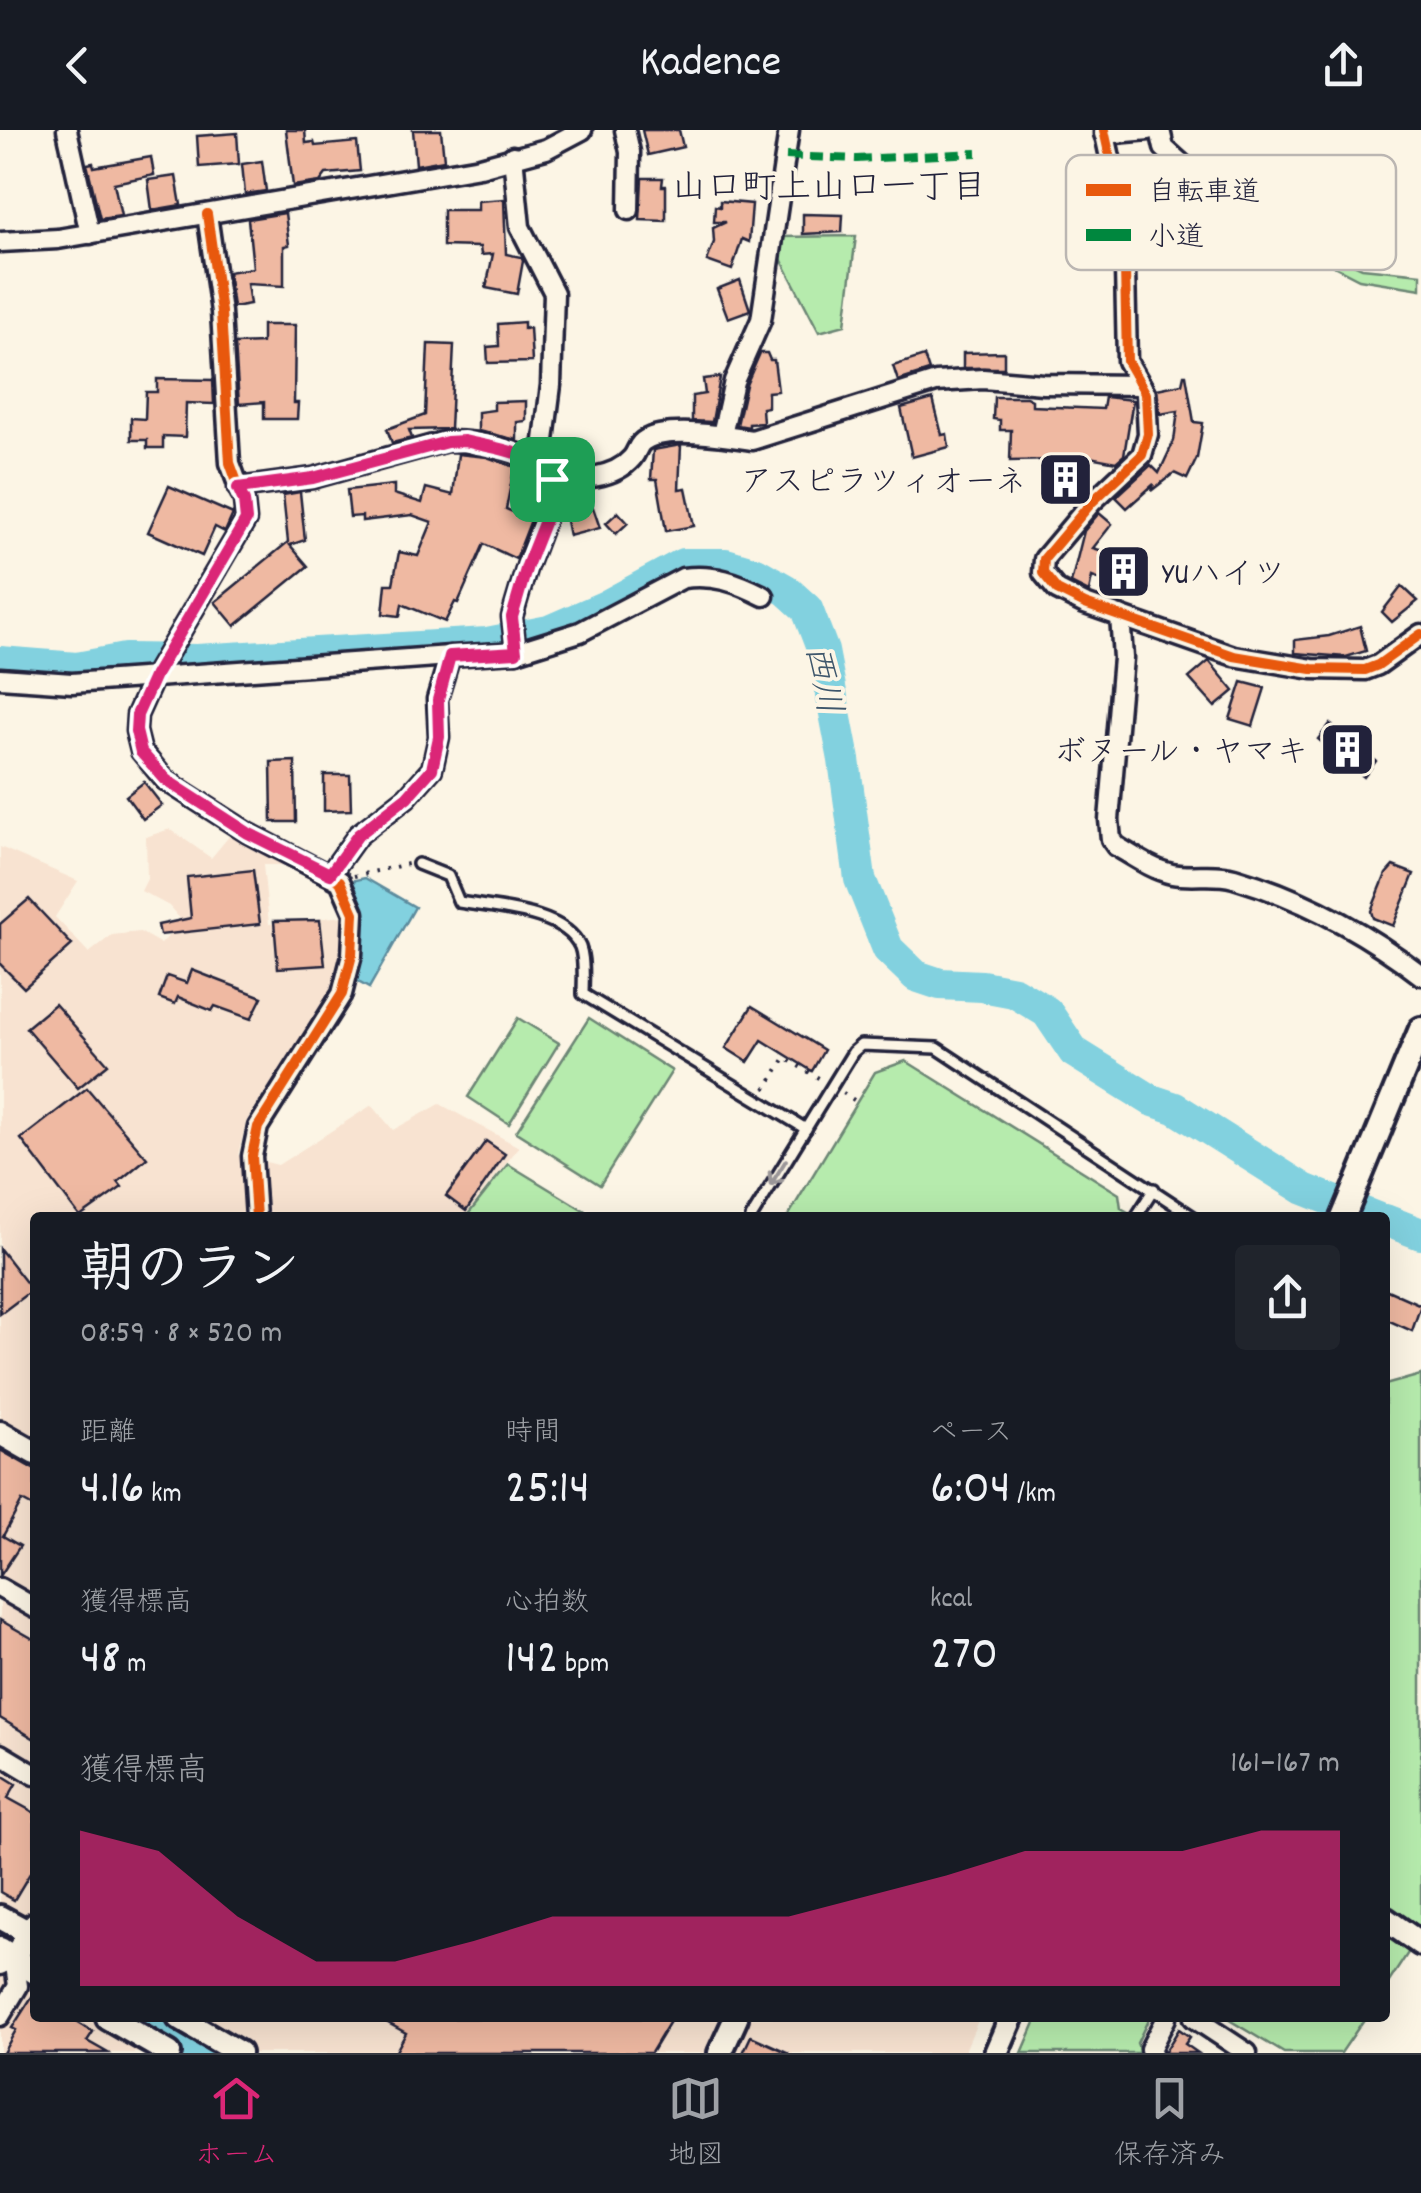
<!DOCTYPE html>
<html lang="ja">
<meta charset="utf-8">
<style>
body{margin:0;font-family:Dekko,"Klee One",sans-serif;background:#20242c;color:#f1f3f6;height:100vh;display:flex;flex-direction:column;font-size:38px;white-space:nowrap}
*{box-sizing:border-box;margin:0}
p{font-size:32px;color:#9ea1a6}
.icon{flex:none;width:55px;height:55px;fill:none;stroke:currentColor;stroke-width:2;stroke-linecap:round;stroke-linejoin:round}
.map{position:relative;flex:1;overflow:hidden}
.details{position:absolute;left:30px;top:1082px;width:1360px;height:810px;display:flex;flex-direction:column;background:#171b24;border-radius:10px;box-shadow:0 10px 40px #0002}
.details>*{flex:none}
.pin{position:absolute;display:grid;place-items:center;width:85px;height:85px;color:#fff;margin:-42px;border-radius:20px;box-shadow:0 5px 15px #0006}
.round{display:grid;place-items:center;flex:none;width:105px;height:105px;border-radius:10px;background:#20242c}
.summary{display:flex;align-items:center;justify-content:space-between;height:170px;padding:0 50px}
h1{font-size:55px;font-weight:600;line-height:75px}
.stats{display:grid;grid-template-columns:repeat(3,1fr);gap:15px;height:170px;padding:10px 50px}
.stats div{display:grid;align-content:center}
.stats b{font-size:50px;font-weight:600}
.stats small{font-size:28px;font-weight:400}
.stats p{font-size:28px}
.chart{height:280px;padding:20px 50px}
.chart p{display:flex;justify-content:space-between}
.chart svg{width:100%;height:180px;margin-top:10px;fill:#db2777;opacity:.7}
header{display:flex;justify-content:space-between;align-items:center;height:130px;padding:0 50px;background:#171b24;font-size:45px;font-weight:600}
.tab-bar{display:flex;justify-content:space-around;align-items:center;height:140px;border-top:2px solid #363941;background:#171b24;font-size:28px;color:#9ea1a6}
.tab-bar a{display:grid;justify-items:center;gap:5px}
.tab-bar .current{color:#db2777}
.map>svg:first-child{display:block}
.built{fill:#f8e3d1}
.green{fill:#b6ebad;stroke:#6c8674;stroke-width:2.5}
.water{fill:#82d1df;stroke:#5c8b9d;stroke-width:2.5}
.lines{fill:none;stroke-linecap:round;stroke-linejoin:round}
.river{stroke:#82d1df;stroke-width:32}
.building{fill:#efb9a2;stroke:#22223b;stroke-width:2.5}
.service-casing{stroke:#22223b;stroke-width:16}
.minor-casing{stroke:#22223b;stroke-width:25}
.tertiary-casing{stroke:#22223b;stroke-width:30}
.path{stroke:#22223b;stroke-width:4;stroke-dasharray:2.5 8;stroke-linecap:butt}
.service{stroke:#fcf5e5;stroke-width:9}
.minor{stroke:#fcf5e5;stroke-width:18}
.tertiary{stroke:#fcf5e5;stroke-width:22}
.quiet{stroke:#00873e;stroke-width:8;stroke-dasharray:15 8;stroke-linecap:butt}
.cycleway-casing{stroke:#fcf5e5;stroke-width:16}
.cycleway{stroke:#e8590c;stroke-width:10}
.oneway{stroke:#9a9698}
.route-casing{stroke:#fff;stroke-width:20}
.route{stroke:#db2777;stroke-width:12}
.labels{text-anchor:middle;stroke-width:8;stroke-linejoin:round;paint-order:stroke}
.poi-label{font-size:32px;fill:#22223b;stroke:#fcf5e5;text-anchor:end}
.neighbourhood-label{font-size:35px;fill:#22223b;stroke:#fcf5e5}
.water-label{font-size:35px;font-style:italic;fill:#3f576c;stroke:#fcf5e5}
.key{fill:#fcf5e5;stroke:#bbb6b2;stroke-width:2.5}
.key-label{font-size:28px;fill:#22223b}
</style>
<header><svg class="icon" aria-label="back" viewBox="0 0 24 24"><path d="M15 5l-7 7 7 7"/></svg>Kadence<svg class="icon" aria-label="share" viewBox="0 0 24 24"><path d="M12 15V3M7 8l5-5 5 5M5 13v7h14v-7"/></svg></header>
<div class="map">
<svg width="1421" height="1923" viewBox="0 0 1421 1923">
<rect width="100%" height="100%" fill="#fcf5e5"/>
<filter id="ink" filterUnits="userSpaceOnUse"><feTurbulence type="fractalNoise" baseFrequency=".01" numOctaves="2"/><feDisplacementMap in="SourceGraphic" scale="20" xChannelSelector="R" yChannelSelector="G"/><feConvolveMatrix kernelMatrix="1 2 1 2 8 2 1 2 1" color-interpolation-filters="sRGB"/></filter>
<g filter="url(#ink)">
<!-- built -->
<polygon class="built" points="170,699 211,728 231,704 288,735 263,735 269,794 343,786 345,820 328,865 246,992 238,1025 278,1035 372,975 393,1000 440,974 519,1017 464,1087 35,1088 35,1888 979,1888 964,1923 0,1923 0,717 78,751 55,787 89,823 112,805 140,802 161,814 182,791 169,776 141,761 147,749 146,707"/>
<!-- green -->
<g class="green">
<polygon points="856,106 845,195 819,202 777,121 779,107"/>
<polygon points="1341,128 1362,138 1421,144 1421,159 1359,149 1332,135"/>
<polygon points="518,888 559,913 509,994 468,967"/>
<polygon points="589,888 672,941 600,1055 516,1002"/>
<polygon points="906,931 1119,1064 1121,1078 1137,1087 787,1088 875,942"/>
<polygon points="508,1034 595,1087 466,1087"/>
<polygon points="1421,1245 1421,1803 1385,1858 1385,1255"/>
<polygon points="1037,1888 1149,1888 1137,1913 1141,1923 1022,1923"/>
<polygon points="1226,1888 1365,1888 1341,1923 1284,1923"/>
</g>
<!-- water -->
<polygon class="water" points="365,748 415,777 369,858 353,849 362,795 351,751"/>
<g class="lines">
<!-- river -->
<g class="river">
<polyline points="0,532 77,538 125,529 197,530 487,513 549,501 604,477 683,434 726,434 756,443 786,460 807,479 823,521 844,630 860,749 888,819 916,846 940,854 982,856 1014,862 1047,882 1074,922 1151,970 1175,978 1304,1059 1377,1088"/>
<polyline points="1385,1090 1421,1104"/>
<polyline points="146,1888 206,1923"/>
</g>
</g>
<!-- building -->
<g class="building">
<polygon points="286,0 305,0 306,13 314,12 315,16 357,12 360,41 326,44 320,52 293,56"/>
<polygon points="413,0 441,0 444,30 416,35"/>
<polygon points="642,0 679,0 683,17 648,25"/>
<polygon points="237,3 239,34 199,37 197,6"/>
<polygon points="151,27 154,45 114,53 121,86 100,89 87,34 93,33 94,37"/>
<polygon points="262,31 266,61 245,64 242,34"/>
<polygon points="176,46 181,75 152,80 148,50"/>
<polygon points="642,48 663,48 662,56 666,56 666,91 640,90"/>
<polygon points="504,69 506,124 521,127 523,131 517,164 486,158 493,124 481,125 480,117 443,116 443,80 478,80 478,71"/>
<polygon points="720,71 752,74 749,112 742,109 732,140 707,131 714,112 713,98 726,92 714,92 715,76 720,77"/>
<polygon points="285,83 289,115 284,116 284,156 247,154 250,174 233,177 228,142 253,138 248,89"/>
<polygon points="803,84 843,85 842,102 803,104"/>
<polygon points="740,150 750,180 728,188 717,159"/>
<polygon points="524,192 524,199 530,198 532,232 488,233 487,217 499,216 498,194"/>
<polygon points="262,195 295,195 294,273 298,273 297,289 264,289 264,272 239,274 235,214 262,213"/>
<polygon points="428,214 454,215 450,299 409,300 412,308 392,313 387,299 425,285"/>
<polygon points="1004,222 1004,238 963,238 963,223"/>
<polygon points="760,223 767,223 770,230 774,230 778,261 768,262 768,277 762,278 763,293 749,294 749,297 737,295 746,255"/>
<polygon points="924,226 929,241 898,251 893,236"/>
<polygon points="1184,245 1186,245 1194,292 1203,293 1197,328 1187,349 1174,343 1151,361 1154,354 1127,378 1116,367 1151,335 1159,343 1174,311 1178,281 1160,284 1157,259 1182,254"/>
<polygon points="720,247 712,292 692,291 692,266 705,264 703,249"/>
<polygon points="157,249 213,250 214,274 186,273 185,307 163,306 163,318 147,318 147,310 131,310 131,288 145,289 146,262 157,262"/>
<polygon points="994,267 1026,267 1032,270 1032,276 1103,279 1105,267 1133,270 1124,325 1116,332 1079,325 1078,368 1053,367 1055,330 1010,331 1011,300 1000,300 1000,290 993,289"/>
<polygon points="933,269 942,305 947,304 949,317 912,327 901,278"/>
<polygon points="526,271 526,291 517,292 517,310 478,301 478,282 494,280 494,272"/>
<polygon points="681,315 679,359 686,358 694,396 666,401 657,349 651,349 653,320"/>
<polygon points="458,324 487,327 518,338 517,345 513,344 506,379 531,390 516,429 484,414 458,473 455,472 445,492 402,474 400,486 383,484 386,454 393,454 399,422 418,426 432,392 412,385 362,391 362,386 350,387 347,360 394,355 394,364 422,373 426,358 453,365"/>
<polygon points="169,356 233,384 225,402 215,397 202,426 148,402"/>
<polygon points="587,360 600,398 569,406 561,365"/>
<polygon points="300,362 305,410 290,415 308,436 235,496 215,472 288,412 283,365"/>
<polygon points="618,382 628,393 616,404 606,393"/>
<polygon points="1099,383 1112,394 1093,418 1146,434 1136,463 1092,447 1089,462 1071,453 1084,401"/>
<polygon points="1402,456 1418,471 1392,492 1382,482"/>
<polygon points="1360,496 1366,521 1346,527 1295,523 1295,510 1329,506"/>
<polygon points="1209,531 1234,561 1215,577 1189,548"/>
<polygon points="1242,552 1265,558 1253,596 1230,589"/>
<polygon points="1330,594 1376,631 1364,647 1318,609"/>
<polygon points="295,631 296,692 272,692 271,632"/>
<polygon points="324,645 350,645 351,680 324,681"/>
<polygon points="144,652 162,675 143,689 126,666"/>
<polygon points="1393,736 1414,744 1393,796 1373,788 1371,781 1386,744"/>
<polygon points="253,740 260,794 160,805 158,795 191,788 187,747"/>
<polygon points="29,769 72,815 24,858 0,834 0,794"/>
<polygon points="320,790 325,835 278,838 274,791"/>
<polygon points="192,840 262,867 251,889 215,876 212,881 178,867 175,874 159,868 167,846 187,853"/>
<polygon points="55,874 108,934 78,958 26,898"/>
<polygon points="752,876 824,920 812,941 762,910 748,932 726,918"/>
<polygon points="87,958 147,1028 118,1052 122,1057 80,1087 21,1009"/>
<polygon points="486,1011 505,1024 466,1081 446,1066"/>
<polygon points="0,1119 32,1160 0,1184"/>
<polygon points="1385,1159 1421,1175 1412,1201 1385,1189"/>
<polygon points="0,1320 35,1340 35,1378 22,1371 3,1406 20,1416 0,1446"/>
<polygon points="0,1490 35,1510 35,1609 0,1588"/>
<polygon points="0,1644 16,1654 8,1668 35,1683 35,1735 14,1770 0,1762"/>
<polygon points="35,1862 35,1888 70,1888 93,1902 87,1911 108,1923 3,1923 16,1900 12,1898"/>
<polygon points="379,1888 672,1888 651,1923 395,1923 406,1903"/>
<polygon points="1179,1899 1190,1907 1185,1914 1198,1923 1164,1923"/>
<polygon points="751,1906 789,1923 743,1923"/>
</g>
<g class="lines">
<defs>
<g id="service">
<path d="M418,734L448,746L459,772C493,778 565,781 580,817C585,830 583,851 583,864L806,999"/>
<polyline points="1136,1087 1154,1059"/>
<polyline points="751,1088 853,922 861,915 937,918 1195,1088"/>
</g>
<g id="minor">
<polyline points="67,0 90,104"/>
<polyline points="625,0 630,22 629,80"/>
<polyline points="1104,0 1124,92 1127,231 1146,264 1148,304 1142,325 1092,372 1044,429 1043,443 1057,460 1085,474 1234,526 1312,539 1365,540 1378,535 1421,504"/>
<polyline points="1160,0 1164,18 1184,36"/>
<polyline points="1104,4 1149,0"/>
<polyline points="513,26 520,97 554,163 551,255 541,334"/>
<polyline points="207,84 221,182 230,333 244,371 246,390 155,545 137,585 136,601 141,621 165,650 248,703 340,751 354,783 352,825 342,864 258,997 252,1026 256,1088"/>
<polyline points="0,112 58,109 480,37 546,19 582,0"/>
<polyline points="722,305 734,251 761,190 789,0"/>
<path d="M551,349C577,349 613,350 632,328C638,321 637,314 645,310C668,296 727,306 752,310L936,252L983,249L1043,254L1141,255"/>
<path d="M238,358L313,348L447,311C482,311 530,319 551,349L545,388L527,436L512,487L516,522"/>
<path d="M1120,486L1123,528L1109,690L1111,709L1116,716C1133,726 1153,740 1172,744C1193,748 1213,742 1234,748C1302,768 1365,802 1421,845"/>
<polyline points="0,548 72,553 450,526"/>
<path d="M330,744L358,705L407,667L432,639L439,607L437,569L450,526L516,522L580,502L683,448C715,444 736,452 764,466"/>
<polyline points="0,1458 35,1478"/>
<polyline points="0,1624 35,1645"/>
<polyline points="0,1835 14,1828 18,1856 0,1886"/>
<polyline points="1194,1888 1247,1923"/>
<polyline points="1152,1923 1150,1919 1166,1888"/>
</g>
<g id="tertiary">
<polyline points="1343,1088 1421,899"/>
<polyline points="0,1303 35,1323"/>
<polyline points="0,1787 35,1806"/>
<polyline points="1385,1789 1421,1814"/>
<polyline points="0,1819 35,1842"/>
<polyline points="14,1828 35,1794"/>
<polyline points="108,1888 169,1923"/>
<polyline points="179,1888 239,1923"/>
<polyline points="720,1923 736,1888"/>
<polyline points="996,1923 1011,1888"/>
</g>
</defs>
<!-- service casing -->
<use href="#service" class="service-casing"/>
<!-- minor casing -->
<use href="#minor" class="minor-casing"/>
<!-- tertiary casing -->
<use href="#tertiary" class="tertiary-casing"/>
<!-- path -->
<g class="path">
<polyline points="354,746 408,734"/>
<polyline points="765,959 785,928 822,950"/>
<polyline points="843,963 857,972"/>
</g>
<!-- service -->
<use href="#service" class="service"/>
<!-- minor -->
<use href="#minor" class="minor"/>
<!-- tertiary -->
<use href="#tertiary" class="tertiary"/>
<!-- quiet -->
<polyline class="quiet" points="786,26 857,29 977,23"/>
<defs>
<g id="cycleway">
<polyline points="1104,0 1124,92 1127,231 1146,264 1148,304 1142,325 1092,372 1044,429 1043,443 1057,460 1085,474 1234,526 1312,539 1365,540 1378,535 1421,504"/>
<polyline points="207,84 221,182 230,333 244,371 246,390 155,545 137,585 136,601 141,621 165,650 248,703 340,751 354,783 352,825 342,864 258,997 252,1026 256,1088"/>
</g>
</defs>
<!-- cycleway casing -->
<use href="#cycleway" class="cycleway-casing"/>
<!-- cycleway -->
<use href="#cycleway" class="cycleway"/>
</g>
<!-- one-way arrows -->
<defs><path id="oneway-shaft" d="M-6 0H5M1.5-3L5.5 0L1.5 3" fill="none" stroke-width="1.6" stroke-linecap="round" stroke-linejoin="round" transform="scale(2.5)"/></defs>
<use class="oneway" href="#oneway-shaft" transform="translate(778 1043) rotate(122)"/>
</g>
<g class="lines" filter="url(#ink)">
<defs>
<path id="route" d="M464,311C497,319 531,320 552,349L546,388L527,436L512,487L516,522L450,526L438,570L439,607L432,639L407,667L358,705L330,744L248,703L166,650L141,622L136,601L137,585L155,545L246,390L244,371L238,358L313,348L447,312Z"/>
</defs>
<!-- route casing -->
<use href="#route" class="route-casing"/>
<!-- route -->
<use href="#route" class="route"/>
</g>
<!-- icons -->
<defs>
<symbol id="building-square" viewBox="-11 -11 22 22"><rect x="-9" y="-9" width="18" height="18" rx="4" fill="#22223b" stroke="#fcf5e5"/><path d="M-4-6H4V6H1V3H-1V6H-4ZM-2.5-4.3h1.7v1.8h-1.7ZM.8-4.3h1.7v1.8H.8ZM-2.5-1h1.7V.8h-1.7ZM.8-1h1.7V.8H.8Z" fill="#fff"/></symbol>
</defs>
<g fill-rule="evenodd">
<use href="#building-square" x="1034" y="318" width="63" height="63"/>
<use href="#building-square" x="1092" y="410" width="63" height="63"/>
<use href="#building-square" x="1316" y="588" width="63" height="63"/>
</g>
<g class="labels">
<!-- poi labels -->
<g class="poi-label">
<text x="1027" y="361">アスピラツィオーネ</text>
<text x="1162" y="453" text-anchor="start">YUハイツ</text>
<text x="1308" y="631">ボヌール・ヤマキ</text>
</g>
<!-- neighbourhood labels -->
<g class="neighbourhood-label">
<text x="829" y="67">山口町上山口一丁目</text>
</g>
<!-- water labels -->
<g class="water-label">
<text transform="translate(825 549) rotate(78)" y="12">西川</text>
</g>
</g>
<!-- legend -->
<rect x="1066" y="25" width="330" height="115" rx="15" class="key"/>
<rect x="1086" y="54" width="45" height="12" fill="#e8590c"/>
<rect x="1086" y="99" width="45" height="12" fill="#00873e"/>
<g class="key-label">
<text x="1148" y="70">自転車道</text>
<text x="1148" y="115">小道</text>
</g>
</svg>
<div class="pin" style="left:552px;top:349px;background:#1e9e55"><svg class="icon" aria-label="arrive" viewBox="0 0 24 24"><path d="M6 21V4h12l-3 4 3 4H6"/></svg></div>
<section class="details">
<div class="summary"><div><h1>朝のラン</h1><p>08:59 · 8 × 520 m</p></div><a class="round"><svg class="icon" aria-label="share" viewBox="0 0 24 24"><path d="M12 15V3M7 8l5-5 5 5M5 13v7h14v-7"/></svg></a></div>
<div class="stats">
<div><p>距離</p><b>4.16<small> km</small></b></div>
<div><p>時間</p><b>25:14</b></div>
<div><p>ペース</p><b>6:04<small> /km</small></b></div>
</div>
<div class="stats">
<div><p>獲得標高</p><b>48<small> m</small></b></div>
<div><p>心拍数</p><b>142<small> bpm</small></b></div>
<div><p>kcal</p><b>270</b></div>
</div>
<div class="chart"><p><span>獲得標高</span>161–167 m</p>
<svg viewBox="0 0 160 44" preserveAspectRatio="none"><path d="M0 44V6L10 11L20 27L30 38L40 38L50 33L60 27L70 27L80 27L90 27L100 22L110 17L120 11L130 11L140 11L150 6L160 6V44z"/></svg>
</div>
</section>
</div>
<nav class="tab-bar">
<a class="current"><svg class="icon" aria-label="home" viewBox="0 0 24 24"><path d="M3 11l9-7 9 7M6 9v11h12V9"/></svg>ホーム</a>
<a><svg class="icon" aria-label="map" viewBox="0 0 24 24"><path d="M3 6l6-2 6 2 6-2v14l-6 2-6-2-6 2zM9 4v14M15 6v14"/></svg>地図</a>
<a><svg class="icon" aria-label="saved" viewBox="0 0 24 24"><path d="M7 4h10v16l-5-4-5 4z"/></svg>保存済み</a>
</nav>
